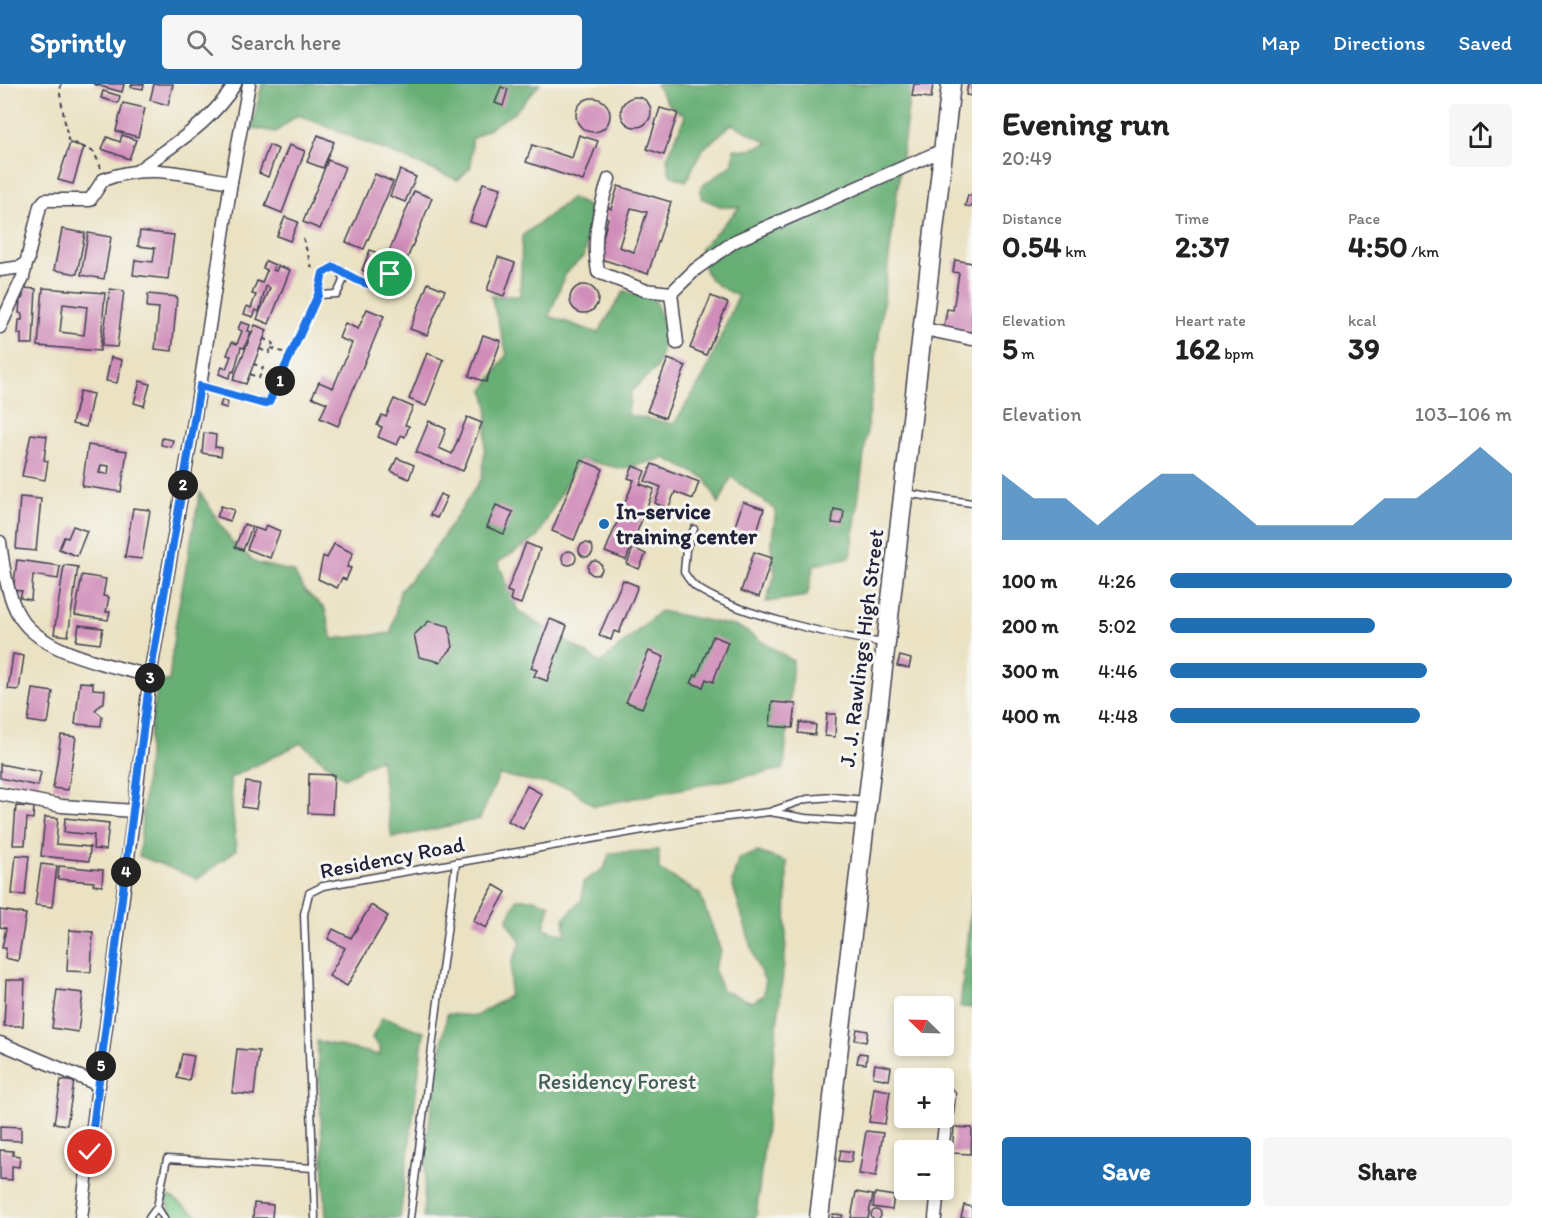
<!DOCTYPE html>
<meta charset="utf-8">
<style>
body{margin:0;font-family:Itim,sans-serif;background:#f6f6f6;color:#222;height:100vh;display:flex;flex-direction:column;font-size:22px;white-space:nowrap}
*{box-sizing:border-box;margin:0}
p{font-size:20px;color:#767676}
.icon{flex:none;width:33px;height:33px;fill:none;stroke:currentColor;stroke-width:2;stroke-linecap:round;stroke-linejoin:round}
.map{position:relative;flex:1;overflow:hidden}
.details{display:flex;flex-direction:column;background:#fff;width:570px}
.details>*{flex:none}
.needle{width:39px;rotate:293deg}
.fabs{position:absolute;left:894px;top:912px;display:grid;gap:12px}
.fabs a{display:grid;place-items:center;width:60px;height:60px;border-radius:6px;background:#fff;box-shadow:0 3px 9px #0003;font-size:30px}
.pin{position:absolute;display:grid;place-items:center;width:51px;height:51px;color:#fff;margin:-26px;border:3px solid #fff;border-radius:50%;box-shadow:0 2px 6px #0007}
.km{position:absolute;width:30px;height:30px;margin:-15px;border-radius:50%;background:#222;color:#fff;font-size:16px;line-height:30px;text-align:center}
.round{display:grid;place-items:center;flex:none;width:63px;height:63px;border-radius:6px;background:#f6f6f6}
.overview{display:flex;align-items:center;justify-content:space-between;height:102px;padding:0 30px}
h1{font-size:33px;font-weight:700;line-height:45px}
.metrics{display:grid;grid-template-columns:repeat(3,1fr);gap:9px;height:102px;padding:6px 30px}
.metrics div{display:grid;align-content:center}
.metrics b{font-size:30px;font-weight:700}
.metrics small{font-size:16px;font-weight:400}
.metrics p{font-size:16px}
.chart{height:168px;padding:12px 30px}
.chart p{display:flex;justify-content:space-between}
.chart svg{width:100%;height:108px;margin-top:6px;fill:#1f6fb2;opacity:.7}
.primary-button{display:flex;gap:12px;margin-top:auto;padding:12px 30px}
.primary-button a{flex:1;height:69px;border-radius:6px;background:#1f6fb2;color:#fff;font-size:24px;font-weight:700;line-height:69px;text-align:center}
.primary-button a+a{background:#f6f6f6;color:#222}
ul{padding:0 30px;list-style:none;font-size:20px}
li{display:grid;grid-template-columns:96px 72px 1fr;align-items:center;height:45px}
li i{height:15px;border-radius:8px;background:#1f6fb2}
header{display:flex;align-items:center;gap:36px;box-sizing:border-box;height:84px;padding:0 30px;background:#1f6fb2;color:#fff}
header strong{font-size:28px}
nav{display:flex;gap:33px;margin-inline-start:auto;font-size:21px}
.search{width:420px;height:54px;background:#f6f6f6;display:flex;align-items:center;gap:15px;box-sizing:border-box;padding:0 21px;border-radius:6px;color:#767676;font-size:22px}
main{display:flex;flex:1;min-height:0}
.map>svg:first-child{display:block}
.green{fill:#81cb88;stroke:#527662;stroke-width:1.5}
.forest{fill:#68af74;stroke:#456858;stroke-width:1.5}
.building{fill:#d08db9;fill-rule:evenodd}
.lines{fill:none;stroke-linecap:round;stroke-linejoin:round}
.lane-casing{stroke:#403f4f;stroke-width:9}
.street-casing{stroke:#403f4f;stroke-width:15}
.primary-casing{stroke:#403f4f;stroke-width:21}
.path{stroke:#403f4f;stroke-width:2;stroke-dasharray:4.5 4.5;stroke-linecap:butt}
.lane{stroke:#fff;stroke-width:6}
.street{stroke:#fff;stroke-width:12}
.primary{stroke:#fff;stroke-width:18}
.route-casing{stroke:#fff;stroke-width:12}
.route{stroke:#1a73e8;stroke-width:8}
.poi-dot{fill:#1f6fb2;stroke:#f6f6f2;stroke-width:2}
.labels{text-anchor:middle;stroke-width:6;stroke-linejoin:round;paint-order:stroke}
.poi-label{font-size:22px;font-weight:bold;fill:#22223b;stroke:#f6f6f2;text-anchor:start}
.street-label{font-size:22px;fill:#22223b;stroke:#f6f6f2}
.park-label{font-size:22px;fill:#435d56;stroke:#f6f6f2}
</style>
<header>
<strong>Sprintly</strong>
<div class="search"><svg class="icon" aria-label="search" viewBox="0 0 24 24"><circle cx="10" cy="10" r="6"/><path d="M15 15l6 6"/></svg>Search here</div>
<nav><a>Map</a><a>Directions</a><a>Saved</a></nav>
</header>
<main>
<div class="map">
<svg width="972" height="1134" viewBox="0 0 972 1134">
<rect width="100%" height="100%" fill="#f6f6f2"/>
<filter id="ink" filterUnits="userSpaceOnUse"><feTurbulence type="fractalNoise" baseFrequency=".0167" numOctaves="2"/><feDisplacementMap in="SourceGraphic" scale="12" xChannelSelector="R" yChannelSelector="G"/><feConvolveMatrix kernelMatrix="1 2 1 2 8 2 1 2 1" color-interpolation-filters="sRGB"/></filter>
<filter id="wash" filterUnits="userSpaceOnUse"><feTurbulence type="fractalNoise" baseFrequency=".008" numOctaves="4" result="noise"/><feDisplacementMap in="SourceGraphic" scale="24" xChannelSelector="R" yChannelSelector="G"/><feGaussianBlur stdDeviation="1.35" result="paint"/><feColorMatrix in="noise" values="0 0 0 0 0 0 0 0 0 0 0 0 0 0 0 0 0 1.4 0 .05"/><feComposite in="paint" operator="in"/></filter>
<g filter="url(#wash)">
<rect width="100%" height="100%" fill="#ebe2c3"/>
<!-- green -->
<polygon class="green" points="167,1112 171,1113 201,1134 177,1134 171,1128 166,1114"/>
<!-- forest -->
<g class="forest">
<polygon points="262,0 540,0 514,29 472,55 471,83 458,96 298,31 276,48 252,44"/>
<path d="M656,0H911L851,473L814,481L807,512L766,518L775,490L771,462L776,426L731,393L719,420L705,394L665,374L623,385L579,375L537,454L498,478L518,527L601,579L660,527L739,543L793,577L784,685L594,722L570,704L499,691L480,735L392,754L380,675L344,694L301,659L230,694L236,766L198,795L139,772L150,648L158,597H169L175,542L200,408L231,457L256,479L294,488L304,506L325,525L332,555L391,549L400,507L428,475L482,394L488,323L484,306L507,270L491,212H520L522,152L572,114L591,124L585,171L566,189L549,232L598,249L624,207L655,216L667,250L657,284L631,307L628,331L674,340L704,292L738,212C712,201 702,192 701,164L740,123H722L701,114V103L733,80L734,65L747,66L769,59L732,40L702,66L686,97L670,91L667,74L685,32L668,20Z"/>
<polygon points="659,766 659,785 700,810 721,867 714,885 722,906 752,918 764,911 765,897 757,881 732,799 738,775 758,768 787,778 786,861 756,1134 423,1134 427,1052 447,930 476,932 509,912 512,878 521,858 507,837 517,815 534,815 550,821 544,844 566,851 564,834 582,816 583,798 604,784 610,769"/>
<polygon points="972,807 972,924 960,923"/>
<path d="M382,934C398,936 409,944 424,948L400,1134H326L317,957L380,971V964L372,954Z"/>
</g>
<g id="blocks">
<!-- building -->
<g class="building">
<polygon points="93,0 124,0 122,8"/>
<polygon points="132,0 144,0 143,5 131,3"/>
<polygon points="154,0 173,0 168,21 150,16"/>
<polygon points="914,0 933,0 931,14 912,12"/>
<polygon points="968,0 972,0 972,12 966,11"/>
<polygon points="501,3 508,5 503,22 495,19"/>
<polygon points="103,7 120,12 118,19 101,14"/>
<circle cx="636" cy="28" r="15"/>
<circle cx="593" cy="31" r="17"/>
<polygon points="123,19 145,24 138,53 116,47"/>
<polygon points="660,24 678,29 664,71 647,65"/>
<polygon points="122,51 136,56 129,75 102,65 107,53 120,58"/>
<polygon points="318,51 334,58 323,84 307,78"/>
<polygon points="579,51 598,57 583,97 526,78 532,61 572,74"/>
<polygon points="70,59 84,63 73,100 58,96"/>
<polygon points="269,61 278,65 268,93 259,89"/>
<polygon points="289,61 305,67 282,129 265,122"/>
<polygon points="328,76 345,83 320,145 303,138"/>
<polygon points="400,86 416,93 405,118 390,112"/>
<polygon points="375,90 393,98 364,165 346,158"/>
<polygon points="483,99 501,104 487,143 470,138"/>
<path d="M618,102L671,118L648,190L598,174L608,134L603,132L607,123L611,125ZM631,124L647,128L634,168L619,163Z"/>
<polygon points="414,107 432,114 405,180 387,173"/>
<polygon points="968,111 972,112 972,123 965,122"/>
<polygon points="285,133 298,138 290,157 277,152"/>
<polygon points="62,145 85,149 77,190 54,186"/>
<polygon points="140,147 174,151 168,195 133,191 135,176 153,178 155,164 138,162"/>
<polygon points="88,149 111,153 104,195 81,191"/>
<polygon points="370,166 382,171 373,191 362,186"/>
<polygon points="498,173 515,179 504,212 487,206"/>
<polygon points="955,176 972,179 972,249 944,244 947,225 953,226 959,189 953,188"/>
<polygon points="266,177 275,181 273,186 276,187 278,182 290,186 269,240 257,235 270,204 266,202 259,228 256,226 253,233 244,230 247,222 251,224 256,211 252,210 257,197 262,199 267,186 263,184"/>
<polygon points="428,199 445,206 427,251 410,245"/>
<circle cx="584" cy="215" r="14"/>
<polygon points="23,204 36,205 33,260 21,260 21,250 18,250 19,236 22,236 22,230 19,229 20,215 23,215"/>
<path d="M43,204L105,209L100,267L38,262ZM63,220L87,223L84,251L60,248Z"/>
<polygon points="110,205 124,207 117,263 102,262"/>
<polygon points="148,210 177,213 172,267 155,265 159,224 147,223"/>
<polygon points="711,212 728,219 706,271 690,264"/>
<polygon points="367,225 384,232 338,342 320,334 327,319 312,313 319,298 333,304 352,259 339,254 345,239 358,245"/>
<polygon points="241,238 250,241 248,247 251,248 244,264 241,263 234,288 232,287 229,294 219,290 222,283 226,285 231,272 227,271 232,258 237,260 242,247 238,245"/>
<polygon points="255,241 267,246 246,300 233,296"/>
<polygon points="483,251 501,257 486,298 469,292"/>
<polygon points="427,269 444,276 426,322 409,315"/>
<polygon points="111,273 122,276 117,299 106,297"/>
<polygon points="668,275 686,282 665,334 647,327"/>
<polygon points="140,297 150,300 144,322 134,319"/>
<polygon points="80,307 93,310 86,343 72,340"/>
<polygon points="394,315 413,323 405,341 409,342 405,353 401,351 397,361 378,353 382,343 377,341 382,331 386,333"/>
<polygon points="222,316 228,318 226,324 220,322"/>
<polygon points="467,333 482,339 463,387 416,368 429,337 446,345 439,364 452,370"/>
<polygon points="204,349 216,351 215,363 222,364 221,372 202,369"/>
<polygon points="31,350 47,352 44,376 48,377 45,396 22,392"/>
<polygon points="162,354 173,356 171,363 161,361"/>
<path d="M88,361L127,367L121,408L82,402ZM101,381L109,382L108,390L99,389Z"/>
<polygon points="397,374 414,381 409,395 391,387"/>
<polygon points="581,376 603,385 574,456 552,447"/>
<polygon points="652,380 699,398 693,415 675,408 668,425 655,419 661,403 645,397"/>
<polygon points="633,382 645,387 640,400 654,405 626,476 605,468 634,396 628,394"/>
<polygon points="440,410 447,413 437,434 430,431"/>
<polygon points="20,413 41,415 36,467 16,465"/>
<polygon points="743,418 764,425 755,453 734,445"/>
<polygon points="496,421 513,428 504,450 487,443"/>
<polygon points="221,422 234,426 230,437 217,433"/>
<polygon points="133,424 150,426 142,475 125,473"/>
<polygon points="834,425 844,427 842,440 832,439"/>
<polygon points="244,440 252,443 243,466 235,463"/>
<polygon points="266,441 280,447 270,474 247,465 255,444 264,447"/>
<polygon points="73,442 87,447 77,472 59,465 64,453 68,454"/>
<polygon points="526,459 540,465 521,520 510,516 512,509 507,507"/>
<circle cx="586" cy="466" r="7"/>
<polygon points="334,460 353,469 347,483 351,484 346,496 342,494 337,504 318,495 323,472 327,474"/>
<polygon points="633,464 646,470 639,485 627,480"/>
<circle cx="569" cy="474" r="7"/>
<polygon points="754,468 772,474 759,513 741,507"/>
<polygon points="17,476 60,482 58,495 33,491 31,516 20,514 22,507 13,506"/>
<circle cx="595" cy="484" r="7"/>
<polygon points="64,481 78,483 68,552 54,550"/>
<polygon points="82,491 106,495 103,512 109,513 106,528 110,528 108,536 75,531"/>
<polygon points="623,496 638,502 619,549 614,547 611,556 599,551"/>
<polygon points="550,535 567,542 547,597 534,592 537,586 531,584"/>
<polygon points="429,537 449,542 453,563 440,578 419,573 414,551"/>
<polygon points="79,541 103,544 100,560 76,557"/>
<polygon points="713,552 728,558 713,598 706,595 703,603 691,599 695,591 697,592"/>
<polygon points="649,567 664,573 642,624 626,618"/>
<polygon points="13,570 24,572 19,606 8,605"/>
<polygon points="900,572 911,575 909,584 897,582"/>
<polygon points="80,598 93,599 93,605 105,606 104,618 95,626 102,632 101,642 75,640"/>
<polygon points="33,605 53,608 48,640 28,637"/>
<polygon points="772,618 796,620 793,644 770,642"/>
<polygon points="827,630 836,630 835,653 825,652"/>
<polygon points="800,638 816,641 815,651 798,649"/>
<polygon points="61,651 76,653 68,706 53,704"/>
<polygon points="0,680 41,688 38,702 0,694"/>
<polygon points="309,690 334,691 332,730 308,729"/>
<polygon points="246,698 260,700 256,725 242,723"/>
<polygon points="527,702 542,710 523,745 508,737"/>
<polygon points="16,722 34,723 33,735 27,734 25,761 13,761"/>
<polygon points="45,733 58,734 56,760 90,763 89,777 41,772"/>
<polygon points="65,734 109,739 106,766 93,765 94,751 64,748"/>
<polygon points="16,771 29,772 25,811 12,810"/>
<polygon points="41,780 57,782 52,823 35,821"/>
<polygon points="59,782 103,786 102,802 93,801 94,798 58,795"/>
<polygon points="494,801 506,808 486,844 473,837"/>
<polygon points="371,821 388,832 347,902 329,892 345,864 328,855 333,845 351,854"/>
<polygon points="0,826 26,830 18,877 5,874 6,864 2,864 6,844 0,843"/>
<polygon points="69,846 93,848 91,888 67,887"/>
<polygon points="6,896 25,896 23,942 4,942"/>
<polygon points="57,906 83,909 78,948 52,944"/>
<polygon points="857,945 868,947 866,958 855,956"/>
<polygon points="237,965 259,967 254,1011 232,1009"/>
<polygon points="859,969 867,970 866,980 857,979"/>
<polygon points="182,970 194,972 189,997 177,994"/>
<polygon points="875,980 891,983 889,996 873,993"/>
<polygon points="61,996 74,998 67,1041 54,1039"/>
<polygon points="874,1004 890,1007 885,1040 869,1038"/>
<polygon points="0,1042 21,1043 21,1057 0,1056"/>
<polygon points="954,1043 972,1044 971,1070 952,1069"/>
<polygon points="866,1047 883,1049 876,1092 859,1090"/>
<polygon points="0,1066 13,1067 13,1071 20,1072 19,1083 12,1082 12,1096 0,1095"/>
<polygon points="841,1066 853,1068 851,1078 839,1077"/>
<polygon points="856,1108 873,1111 868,1134 851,1134"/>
<polygon points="875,1109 894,1112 892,1126 873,1123"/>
<polygon points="254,1119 273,1121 272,1134 253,1134"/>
<polygon points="964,1121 972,1123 972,1134 961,1134"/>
<circle cx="876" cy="1131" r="5"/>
<polygon points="833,1130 843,1131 842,1134 832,1134"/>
</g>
</g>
</g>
<g filter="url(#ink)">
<use href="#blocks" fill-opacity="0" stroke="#403f4f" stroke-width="1.5"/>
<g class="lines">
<defs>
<g id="lane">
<polyline points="200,302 264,320 269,318 318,211 323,189 334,182 342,187 343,197 337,210 318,211"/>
<polyline points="904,409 972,419"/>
<path d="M694,445L686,465L684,488C687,493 691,499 696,503C734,530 836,552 883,559"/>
<polyline points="770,728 805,734 863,738"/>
<polyline points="149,1134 157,1123"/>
<polyline points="164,1134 157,1123 167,1075 314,1084"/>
<polyline points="315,1134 304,830 309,809 323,802 695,737 769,728 807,715 833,713 865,716"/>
<polyline points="410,1134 456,778"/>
</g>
<g id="street">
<path d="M139,86C174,60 212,38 235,0"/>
<path d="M609,95C599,126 592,156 598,188L644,206L671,209L696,185L735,157L943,66"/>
<polyline points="0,186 22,183 28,176"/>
<polyline points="671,209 677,259"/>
<path d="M0,243L23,193L40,122L45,116H90L103,96C145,78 188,91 231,98"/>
<polyline points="924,245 972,255"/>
<path d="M0,458C3,481 6,505 16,526C35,569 110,581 150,592"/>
<polyline points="0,710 62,722 134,727 81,1134"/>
<polyline points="134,727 150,592 200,302 231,98 249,0"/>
<polyline points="0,959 99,1001"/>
<polyline points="942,1066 949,1011"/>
<polyline points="935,1134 938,1106"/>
</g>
<polyline id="primary" points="819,1134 951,0"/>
</defs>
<!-- lane casing -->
<use href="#lane" class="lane-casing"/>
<!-- street casing -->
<use href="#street" class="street-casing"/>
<!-- primary casing -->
<use href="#primary" class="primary-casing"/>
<!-- path -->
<g class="path">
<polyline points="61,0 60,10 68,56 94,68 101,84"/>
<polyline points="303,154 313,188"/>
<path d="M352,193C365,200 382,206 390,190"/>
<polyline points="271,264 283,268"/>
<polyline points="260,265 269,269 273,259 264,255"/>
<polyline points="250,290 259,294 263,284 254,280"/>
</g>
<!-- lane -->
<use href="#lane" class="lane"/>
<!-- street -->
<use href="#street" class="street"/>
<!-- primary -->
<use href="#primary" class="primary"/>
</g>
</g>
<g class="lines" filter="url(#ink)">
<defs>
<path id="route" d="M90,1068L150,592L200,302L264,320L269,318L318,211L323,189L334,183C349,191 378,214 390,190"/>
</defs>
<!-- route casing -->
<use href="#route" class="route-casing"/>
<!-- route -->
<use href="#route" class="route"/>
</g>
<!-- markers -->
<circle class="poi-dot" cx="604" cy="440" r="6"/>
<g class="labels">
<!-- poi labels -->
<g class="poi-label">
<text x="616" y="435">In-service<tspan x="616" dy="25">training center</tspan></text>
</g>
<!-- street labels -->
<g class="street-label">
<text transform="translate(861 564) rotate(-83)" y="8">J. J. Rawlings High Street</text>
<text transform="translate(392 773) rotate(-11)" y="8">Residency Road</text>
</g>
<!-- park labels -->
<g class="park-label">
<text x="617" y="1005">Residency Forest</text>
</g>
</g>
</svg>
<div class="fabs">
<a><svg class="needle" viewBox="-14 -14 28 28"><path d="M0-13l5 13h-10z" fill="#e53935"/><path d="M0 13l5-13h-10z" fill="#767676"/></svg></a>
<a>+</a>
<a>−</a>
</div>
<div class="pin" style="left:390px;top:190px;background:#1e9e55"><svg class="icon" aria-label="arrive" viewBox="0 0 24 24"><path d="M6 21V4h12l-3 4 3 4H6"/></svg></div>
<div class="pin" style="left:90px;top:1068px;background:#d93025"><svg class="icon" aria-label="check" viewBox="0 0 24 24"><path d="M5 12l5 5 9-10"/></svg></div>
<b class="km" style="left:280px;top:297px">1</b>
<b class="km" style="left:183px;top:401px">2</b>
<b class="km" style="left:150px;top:594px">3</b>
<b class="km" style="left:126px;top:788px">4</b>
<b class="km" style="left:101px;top:982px">5</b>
</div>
<section class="details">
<div class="overview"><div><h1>Evening run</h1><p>20:49</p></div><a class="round"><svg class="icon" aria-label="share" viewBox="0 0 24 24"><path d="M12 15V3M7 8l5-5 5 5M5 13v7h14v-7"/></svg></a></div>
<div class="metrics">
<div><p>Distance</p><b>0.54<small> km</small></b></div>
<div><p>Time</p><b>2:37</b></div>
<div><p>Pace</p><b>4:50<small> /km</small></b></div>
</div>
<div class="metrics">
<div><p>Elevation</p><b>5<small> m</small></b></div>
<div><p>Heart rate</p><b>162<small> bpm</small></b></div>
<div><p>kcal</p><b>39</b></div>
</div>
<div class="chart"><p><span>Elevation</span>103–106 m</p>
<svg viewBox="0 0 160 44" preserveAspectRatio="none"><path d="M0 44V17L10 27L20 27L30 38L40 27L50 17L60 17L70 27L80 38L90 38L100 38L110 38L120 27L130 27L140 17L150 6L160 17V44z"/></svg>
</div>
<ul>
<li><b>100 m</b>4:26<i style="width:100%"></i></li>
<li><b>200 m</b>5:02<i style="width:60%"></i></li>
<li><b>300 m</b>4:46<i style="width:75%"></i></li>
<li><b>400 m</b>4:48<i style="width:73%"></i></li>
</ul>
<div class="primary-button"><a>Save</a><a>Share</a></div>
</section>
</main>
